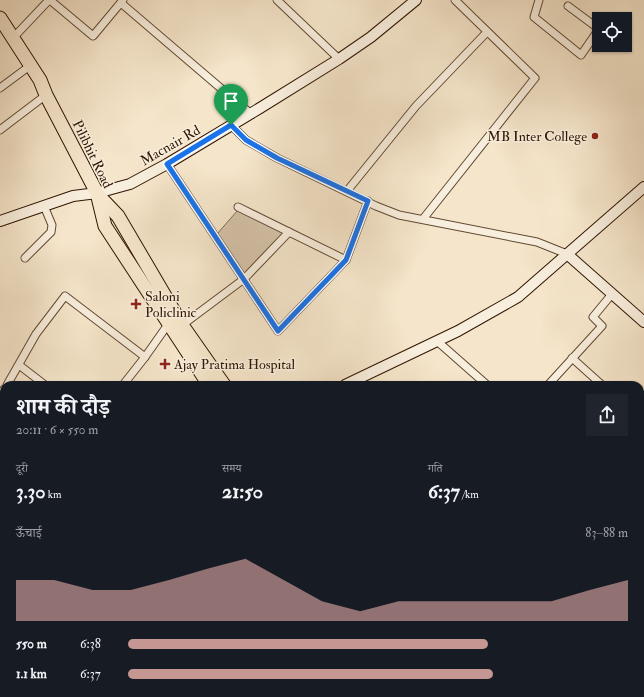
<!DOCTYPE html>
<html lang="hi">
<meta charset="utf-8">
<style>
body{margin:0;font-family:"IM FELL Double Pica","Noto Serif Devanagari",serif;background:#20242c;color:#f1f3f6;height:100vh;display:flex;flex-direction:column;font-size:15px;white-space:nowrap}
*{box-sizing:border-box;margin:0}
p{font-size:13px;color:#9ea1a6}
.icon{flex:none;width:22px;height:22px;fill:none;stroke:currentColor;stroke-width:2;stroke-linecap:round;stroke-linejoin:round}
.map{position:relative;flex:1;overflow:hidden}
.side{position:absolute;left:0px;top:381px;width:644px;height:316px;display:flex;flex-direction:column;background:#171b24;border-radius:12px 12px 0 0;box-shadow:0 1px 3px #0004}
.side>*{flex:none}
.fabs{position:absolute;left:592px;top:12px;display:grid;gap:8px}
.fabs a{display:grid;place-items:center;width:40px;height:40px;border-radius:0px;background:#171b24;box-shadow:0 1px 3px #0004;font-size:20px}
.pin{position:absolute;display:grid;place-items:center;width:34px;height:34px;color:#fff;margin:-41px -17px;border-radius:50% 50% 50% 0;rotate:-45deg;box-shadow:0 0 4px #0007}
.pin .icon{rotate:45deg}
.round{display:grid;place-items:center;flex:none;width:42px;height:42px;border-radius:0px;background:#20242c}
.summary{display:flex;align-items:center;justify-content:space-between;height:68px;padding:0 16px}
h1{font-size:22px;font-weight:700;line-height:30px}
.metrics{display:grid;grid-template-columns:repeat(3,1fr);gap:6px;height:68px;padding:4px 16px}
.metrics div{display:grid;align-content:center}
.metrics b{font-size:20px;font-weight:700}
.metrics small{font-size:11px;font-weight:400}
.metrics p{font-size:11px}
.chart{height:112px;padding:8px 16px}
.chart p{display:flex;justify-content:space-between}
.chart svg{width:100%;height:72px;margin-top:4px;fill:#c59692;opacity:.7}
ul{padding:0 16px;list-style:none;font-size:13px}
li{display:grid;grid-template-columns:64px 48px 1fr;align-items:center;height:30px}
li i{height:10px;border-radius:5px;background:#c59692}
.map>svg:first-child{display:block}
.green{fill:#d4c2a8;stroke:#826c54}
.water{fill:#b29e85;stroke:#7e6750}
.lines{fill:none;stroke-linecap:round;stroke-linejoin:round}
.street-casing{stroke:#614932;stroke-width:9}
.secondary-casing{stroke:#301500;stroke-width:12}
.highway-casing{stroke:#301500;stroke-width:15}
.street{stroke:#f8eedd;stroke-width:7}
.secondary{stroke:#f8eedd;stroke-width:10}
.highway{stroke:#f5e5ca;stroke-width:13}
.route-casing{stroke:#fff;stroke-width:8}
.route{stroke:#1a73e8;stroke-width:5}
.poi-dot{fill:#8f2418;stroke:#f8eedd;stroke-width:1.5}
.labels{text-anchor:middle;stroke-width:3;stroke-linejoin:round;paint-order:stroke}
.poi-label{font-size:14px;fill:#301500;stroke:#f8eedd;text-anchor:start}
.street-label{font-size:14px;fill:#301500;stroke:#f8eedd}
</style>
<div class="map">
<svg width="644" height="697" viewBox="0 0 644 697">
<rect width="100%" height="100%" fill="#f5e5ca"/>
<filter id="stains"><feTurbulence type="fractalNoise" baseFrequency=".005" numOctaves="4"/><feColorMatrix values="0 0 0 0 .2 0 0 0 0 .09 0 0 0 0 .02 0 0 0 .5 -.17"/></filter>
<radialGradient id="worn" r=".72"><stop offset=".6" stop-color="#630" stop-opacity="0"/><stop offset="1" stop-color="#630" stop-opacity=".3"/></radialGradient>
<!-- green -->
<polygon class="green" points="238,210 284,233 244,276 217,234"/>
<!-- water -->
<polygon class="water" points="644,453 644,506 640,507 640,454"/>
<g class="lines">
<defs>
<g id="street">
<polyline points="50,0 93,36 123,0"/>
<polyline points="277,0 339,59"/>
<polyline points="539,0 534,17 581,55 599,29 568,6"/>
<polyline points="121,3 251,114"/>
<polyline points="13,38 49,0"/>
<polyline points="0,88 31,65"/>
<polyline points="231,125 246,140 277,158 376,206 399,215 537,242 567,254"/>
<polyline points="0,130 46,95"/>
<polyline points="167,164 278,331 346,260 368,201"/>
<polyline points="347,191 416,106 487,32"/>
<polyline points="238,207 346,260"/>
<polyline points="423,219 535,78 455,0"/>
<polyline points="25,258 51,232 52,225 44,206"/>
<polyline points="181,326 244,279 289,232"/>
<polyline points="437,341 487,385"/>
<polyline points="572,358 602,385"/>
<polyline points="19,365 45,385"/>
<polyline points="7,385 36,334 65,296 145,357"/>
<polyline points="123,385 145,357 169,323"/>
<polyline points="548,385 602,326 593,317 612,294"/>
<polyline points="0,396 4,389"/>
<polyline points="0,412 4,415"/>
<polyline points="0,495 4,498"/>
<polyline points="640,603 644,602"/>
<polyline points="0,692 4,688"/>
<polyline points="65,693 71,697"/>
<polyline points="255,693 258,697"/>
<polyline points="45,697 49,693"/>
<polyline points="180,697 186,693"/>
<polyline points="339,697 345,693"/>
</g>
<g id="secondary">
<polyline points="0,221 73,196 97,193 130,184 167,164 260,108 339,59 371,37 416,0"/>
<polyline points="567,254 644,322"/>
<polyline points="345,385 458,331 518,297 644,187"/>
<polyline points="640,667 644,665"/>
<polyline points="567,697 577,693"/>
</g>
<g id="highway">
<polyline points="0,18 40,80 46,95 97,193 105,226 209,385"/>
<polyline points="98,195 118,216 182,325 224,385"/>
<polyline points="392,693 395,697"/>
</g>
</defs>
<!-- street casing -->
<use href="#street" class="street-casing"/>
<!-- secondary casing -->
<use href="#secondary" class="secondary-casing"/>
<!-- highway casing -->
<use href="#highway" class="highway-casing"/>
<!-- street -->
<use href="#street" class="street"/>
<!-- secondary -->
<use href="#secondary" class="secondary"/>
<!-- highway -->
<use href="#highway" class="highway"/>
</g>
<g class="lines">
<defs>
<polygon id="route" points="231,125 246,140 277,158 368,201 346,260 278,331 167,164"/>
</defs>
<!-- route casing -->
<use href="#route" class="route-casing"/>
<!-- route -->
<use href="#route" class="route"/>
</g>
<!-- markers -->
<g class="poi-dot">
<circle cx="595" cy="136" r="4"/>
<path d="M134 298h4v4h4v4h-4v4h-4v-4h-4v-4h4z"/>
<path d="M163 358h4v4h4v4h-4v4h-4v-4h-4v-4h4z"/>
</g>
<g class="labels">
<!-- poi labels -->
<g class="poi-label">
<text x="587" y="141" text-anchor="end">MB Inter College</text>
<text x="145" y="301">Saloni<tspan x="145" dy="16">Policlinic</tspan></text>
<text x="174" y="369">Ajay Pratima Hospital</text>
</g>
<!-- street labels -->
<g class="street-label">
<text transform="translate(170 145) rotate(-30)" y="5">Macnair Rd</text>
<text transform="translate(93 154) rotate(64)" y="5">Pilibhit Road</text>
</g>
</g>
<rect width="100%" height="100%" filter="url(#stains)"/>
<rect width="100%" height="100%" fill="url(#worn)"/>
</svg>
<div class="fabs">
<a><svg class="icon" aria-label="locate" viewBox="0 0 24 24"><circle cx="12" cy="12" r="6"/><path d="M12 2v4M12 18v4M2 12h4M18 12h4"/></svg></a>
</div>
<div class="pin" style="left:231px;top:125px;background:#1e9e55"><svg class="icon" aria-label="arrive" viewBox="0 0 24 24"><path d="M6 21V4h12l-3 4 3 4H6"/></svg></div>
<section class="side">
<div class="summary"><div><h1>शाम की दौड़</h1><p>20:11 · 6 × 550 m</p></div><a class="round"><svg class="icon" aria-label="share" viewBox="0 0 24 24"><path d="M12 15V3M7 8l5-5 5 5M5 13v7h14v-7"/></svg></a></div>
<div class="metrics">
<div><p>दूरी</p><b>3.30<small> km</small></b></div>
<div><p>समय</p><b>21:50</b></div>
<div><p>गति</p><b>6:37<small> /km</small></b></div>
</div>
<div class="chart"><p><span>ऊँचाई</span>83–88 m</p>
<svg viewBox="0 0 160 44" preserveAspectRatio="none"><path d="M0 44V19L10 19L20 25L30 25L40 19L50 12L60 6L70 19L80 32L90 38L100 32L110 32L120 32L130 32L140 32L150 25L160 19V44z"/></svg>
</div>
<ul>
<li><b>550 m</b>6:38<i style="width:72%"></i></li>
<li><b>1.1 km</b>6:37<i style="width:73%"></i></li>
</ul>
</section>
</div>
